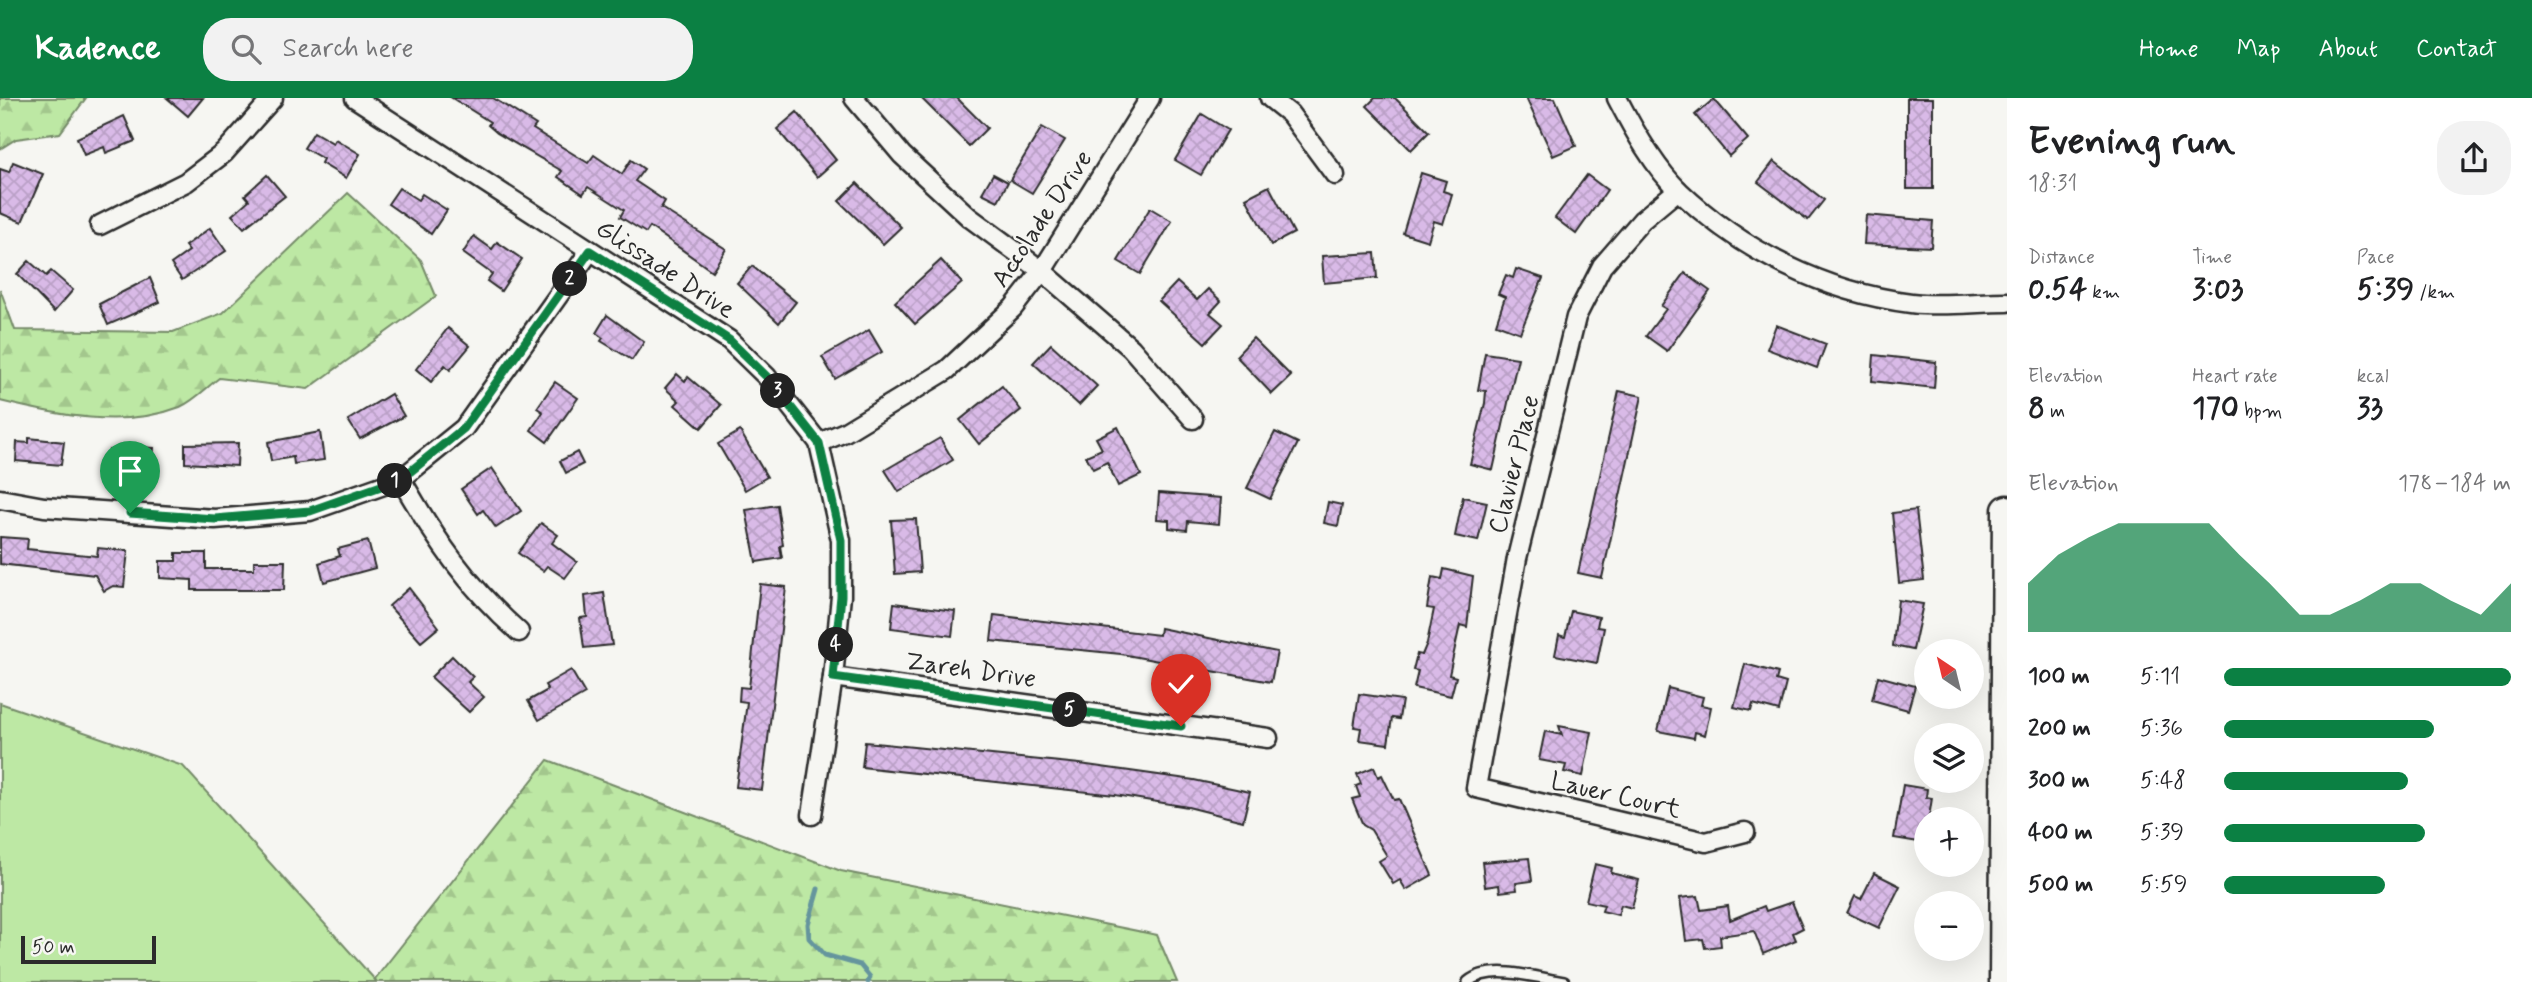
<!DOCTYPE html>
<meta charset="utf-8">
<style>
body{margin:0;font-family:Mynerve,sans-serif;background:#f2f2f2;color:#202124;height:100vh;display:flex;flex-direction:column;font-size:26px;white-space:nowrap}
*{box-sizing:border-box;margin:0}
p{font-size:23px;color:#757577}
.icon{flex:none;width:38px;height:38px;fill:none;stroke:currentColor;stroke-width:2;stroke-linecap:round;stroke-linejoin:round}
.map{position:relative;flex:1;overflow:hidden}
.side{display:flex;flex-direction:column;background:#fff;width:525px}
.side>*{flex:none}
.needle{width:46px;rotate:325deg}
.tools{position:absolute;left:1914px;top:541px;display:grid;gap:14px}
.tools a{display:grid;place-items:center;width:70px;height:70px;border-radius:50%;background:#fff;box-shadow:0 7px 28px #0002;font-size:35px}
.scale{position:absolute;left:21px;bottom:18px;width:135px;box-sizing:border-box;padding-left:7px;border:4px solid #2b2b2b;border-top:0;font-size:19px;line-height:24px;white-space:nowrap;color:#2b2b2b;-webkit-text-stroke:5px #f6f6f2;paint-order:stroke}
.pin{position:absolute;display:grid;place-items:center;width:60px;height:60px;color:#fff;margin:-72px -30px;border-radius:50% 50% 50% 0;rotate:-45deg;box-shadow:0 0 7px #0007}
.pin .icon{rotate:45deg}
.km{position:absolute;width:35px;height:35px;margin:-18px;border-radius:50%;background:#222;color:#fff;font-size:19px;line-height:35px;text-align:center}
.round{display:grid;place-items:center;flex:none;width:74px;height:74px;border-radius:28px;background:#f2f2f2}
.headline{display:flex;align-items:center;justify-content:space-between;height:119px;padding:0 21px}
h1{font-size:38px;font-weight:700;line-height:52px}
.figures{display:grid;grid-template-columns:repeat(3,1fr);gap:10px;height:119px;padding:7px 21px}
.figures div{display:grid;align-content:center}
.figures b{font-size:30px;font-weight:700}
.figures small{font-size:19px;font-weight:400}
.figures p{font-size:19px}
.chart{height:196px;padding:14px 21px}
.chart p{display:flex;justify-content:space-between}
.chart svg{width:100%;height:126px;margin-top:7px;fill:#0b8043;opacity:.7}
ul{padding:0 21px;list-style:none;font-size:23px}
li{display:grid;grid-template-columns:112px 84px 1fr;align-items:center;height:52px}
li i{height:18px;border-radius:9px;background:#0b8043}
header{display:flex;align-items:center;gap:42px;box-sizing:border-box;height:98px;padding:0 35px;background:#0b8043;color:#fff}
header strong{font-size:33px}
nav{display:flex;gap:38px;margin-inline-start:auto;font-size:24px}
.search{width:490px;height:63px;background:#f2f2f2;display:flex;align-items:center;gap:18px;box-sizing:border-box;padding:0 24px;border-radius:28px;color:#757577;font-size:26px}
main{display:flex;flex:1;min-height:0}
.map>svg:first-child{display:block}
.green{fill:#bde8a4;stroke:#748a68;stroke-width:2}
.forest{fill:url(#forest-firs);stroke:#748a68;stroke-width:2}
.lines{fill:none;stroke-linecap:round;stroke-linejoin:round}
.stream{stroke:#65959d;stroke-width:5}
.building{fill:url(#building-cross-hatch);stroke:#2b2b2b;stroke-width:2}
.lane-casing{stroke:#2b2b2b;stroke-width:14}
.street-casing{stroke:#2b2b2b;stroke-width:23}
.primary-casing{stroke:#2b2b2b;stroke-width:33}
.lane{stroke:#f6f6f2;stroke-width:9}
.street{stroke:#f6f6f2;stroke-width:18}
.primary{stroke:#f6f6f2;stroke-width:28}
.route-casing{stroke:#fff;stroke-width:14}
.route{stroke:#0b8043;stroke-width:9}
.labels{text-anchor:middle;stroke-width:5;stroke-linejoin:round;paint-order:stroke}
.street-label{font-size:26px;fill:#2b2b2b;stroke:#f6f6f2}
</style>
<header>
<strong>Kadence</strong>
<div class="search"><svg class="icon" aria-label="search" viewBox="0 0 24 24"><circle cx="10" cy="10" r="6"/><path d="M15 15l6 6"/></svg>Search here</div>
<nav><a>Home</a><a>Map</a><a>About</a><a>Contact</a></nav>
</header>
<main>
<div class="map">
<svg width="2007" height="884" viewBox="0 0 2007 884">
<defs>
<pattern id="forest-firs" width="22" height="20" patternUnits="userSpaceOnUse" patternTransform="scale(1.75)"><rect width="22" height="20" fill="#bde8a4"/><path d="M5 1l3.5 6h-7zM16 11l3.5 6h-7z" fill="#a3c78d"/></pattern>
<pattern id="building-cross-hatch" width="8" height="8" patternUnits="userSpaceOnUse" patternTransform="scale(1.75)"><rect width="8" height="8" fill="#d9bae7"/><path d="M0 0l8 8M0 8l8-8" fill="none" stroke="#baa0c6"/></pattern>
</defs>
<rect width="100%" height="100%" fill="#f6f6f2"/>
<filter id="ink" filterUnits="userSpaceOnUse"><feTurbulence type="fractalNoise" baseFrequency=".0143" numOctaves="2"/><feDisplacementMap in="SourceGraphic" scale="14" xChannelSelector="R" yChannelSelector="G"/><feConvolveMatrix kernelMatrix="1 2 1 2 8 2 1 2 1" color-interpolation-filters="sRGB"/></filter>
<g filter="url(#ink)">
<!-- green -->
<polygon class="green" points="0,605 183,668 377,884 0,884"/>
<!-- forest -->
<g class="forest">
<polygon points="0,0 86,0 60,35 16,41 0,51"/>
<path d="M348,95L421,162L436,198L308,291L219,280C207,289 194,303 180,309C123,331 57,317 0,303V191L15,232L173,234L223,215Z"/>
<polygon points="548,662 841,773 1157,837 1177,884 377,884 375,881"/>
</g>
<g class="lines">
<!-- stream -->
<polyline class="stream" points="818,791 808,826 809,840 825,857 860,867 870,879 868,884"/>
</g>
<!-- building -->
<g class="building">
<polygon points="167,0 203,0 188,18"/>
<polygon points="452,0 493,0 536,27 533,31 588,65 594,57 622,76 631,62 644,71 635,83 665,103 661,110 726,151 712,173 650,129 646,135 620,119 624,112 588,89 583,96 558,79 562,73 497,35 488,27 490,24"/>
<polygon points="921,0 957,0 987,30 969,48"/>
<polygon points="1375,0 1395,0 1429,34 1411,52 1367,8"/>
<polygon points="1526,0 1555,0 1576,48 1553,58"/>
<rect x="1907" y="0" width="26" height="91"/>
<polygon points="1714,1 1748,41 1729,58 1695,17"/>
<polygon points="797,14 836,62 817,79 777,31"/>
<polygon points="1202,16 1228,32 1201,77 1175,62"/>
<polygon points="124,18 135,43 106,55 104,49 84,57 77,40"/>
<polygon points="1042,29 1065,42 1032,95 1010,82"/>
<polygon points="314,34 333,45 335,41 360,56 346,80 321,65 323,61 304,50"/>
<polygon points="1774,63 1824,102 1808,122 1758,84"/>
<polygon points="13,64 43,76 22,124 0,115 0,71 9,74"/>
<polygon points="1421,75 1446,83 1443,93 1452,96 1443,126 1434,123 1428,143 1403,135"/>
<polygon points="993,76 1008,84 998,103 982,95"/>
<polygon points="267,77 285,98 244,130 232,117 249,102 245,97"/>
<polygon points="1587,77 1607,92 1576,136 1555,120"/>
<polygon points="857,85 901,129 883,146 839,103"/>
<polygon points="1269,88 1294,135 1271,147 1246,100"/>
<polygon points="399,90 418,102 422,96 447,112 431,136 388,106"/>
<polygon points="1150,110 1172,123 1140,176 1118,163"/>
<polygon points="1866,117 1933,123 1931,149 1864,146"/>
<polygon points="210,130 226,153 182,182 171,166 189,153 185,148"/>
<polygon points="474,138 492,151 497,144 522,161 501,193 487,183 492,176 463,155"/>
<polygon points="1375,155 1377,180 1324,185 1322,158"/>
<polygon points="941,162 962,185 915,226 895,204"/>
<polygon points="29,163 46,178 51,173 73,192 54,214 17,176"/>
<polygon points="752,168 796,204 779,225 737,185"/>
<polygon points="1516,171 1543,180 1520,235 1496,226 1505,199 1498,196 1506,177 1513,180"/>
<polygon points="1685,175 1710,193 1667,253 1646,238 1666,211 1661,208"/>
<polygon points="150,180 160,204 108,227 99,206"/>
<polygon points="1177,184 1197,202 1208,191 1221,203 1210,215 1223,226 1205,245 1159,203"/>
<polygon points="607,217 644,244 632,262 601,243 603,240 596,235"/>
<polygon points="1776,227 1826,246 1817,270 1767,251"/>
<polygon points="448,230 470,248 450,272 445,267 431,284 416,271"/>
<polygon points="869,232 882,254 835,281 822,259"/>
<polygon points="1253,240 1291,278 1272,296 1236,258"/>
<polygon points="1051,246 1097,288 1079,307 1033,265"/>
<polygon points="1485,255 1518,260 1493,372 1470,366 1485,305 1486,293 1478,292"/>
<polygon points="1874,257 1936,264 1934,290 1872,283"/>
<polygon points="677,276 685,283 688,279 721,307 701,330 675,307 679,303 665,290"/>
<polygon points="555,284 578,300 547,344 531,332 543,314 537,310"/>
<polygon points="1002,288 1021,312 979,346 960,322"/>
<polygon points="1619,293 1642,298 1602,480 1578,475"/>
<polygon points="391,296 404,318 360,341 348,322"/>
<polygon points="1118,329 1141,377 1118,388 1107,364 1093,371 1086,358 1102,351 1096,340"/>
<polygon points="740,333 767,379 745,392 718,346"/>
<polygon points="320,334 324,362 294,366 293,359 271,363 268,344"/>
<polygon points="1275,334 1298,345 1270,401 1247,390"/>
<polygon points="29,340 64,344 61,367 16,363 17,344 29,345"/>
<polygon points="940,340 953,362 899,394 885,372"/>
<polygon points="238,345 237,368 185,365 185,346"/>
<polygon points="119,348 154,350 152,373 107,371 109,352 119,353"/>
<polygon points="577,354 583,366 566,375 560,363"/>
<polygon points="492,370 521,413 496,430 483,412 478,416 461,391"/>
<polygon points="1159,395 1221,400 1219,426 1188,423 1187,432 1169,430 1169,422 1157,421"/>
<polygon points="1463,399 1487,404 1478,443 1455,438"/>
<polygon points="1328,404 1342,407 1338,428 1324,425"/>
<polygon points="777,407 783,447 780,448 782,460 756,464 746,412"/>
<polygon points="1916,412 1924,482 1899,485 1892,415"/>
<polygon points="916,421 920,474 895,476 891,422"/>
<polygon points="541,425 558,437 552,445 577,464 565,480 547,468 543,473 518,455"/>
<polygon points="0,439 28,441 27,451 97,458 98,450 128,453 124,489 113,488 104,493 95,477 0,466"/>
<polygon points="368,443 375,470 324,484 319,465 340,458 338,451"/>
<polygon points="176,455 206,455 206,471 254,471 254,463 285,463 284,492 192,492 192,482 160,480 160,463 176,463"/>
<polygon points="1444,471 1473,478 1467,529 1460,527 1449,577 1456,579 1451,598 1414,590 1418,573 1413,572 1417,556 1422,557 1427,545 1434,511 1427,510 1432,479 1442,481"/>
<polygon points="760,486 786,489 762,692 736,689 747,604 739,603 740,589 749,590"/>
<polygon points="409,490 439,529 421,544 389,508"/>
<polygon points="604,495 612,547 584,550 580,520 587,519 585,498"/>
<polygon points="1898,502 1923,506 1913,552 1893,548"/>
<polygon points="894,505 955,513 952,538 891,530"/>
<polygon points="1571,513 1599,519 1597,529 1604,530 1597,565 1555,557 1559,537 1565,539"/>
<polygon points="994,517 1159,537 1160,530 1277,554 1271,584 1121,556 991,543"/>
<polygon points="452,558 473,579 468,584 484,599 469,614 431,579"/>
<polygon points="1745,566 1778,575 1776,582 1786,585 1779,613 1753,606 1751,613 1734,609"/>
<polygon points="571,572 585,596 539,622 528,603 548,592 545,587"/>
<polygon points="1878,578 1915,588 1908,612 1872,602"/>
<polygon points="1668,590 1703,599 1701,607 1711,609 1705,637 1695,634 1694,640 1658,633"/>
<polygon points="1359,596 1402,602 1399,621 1392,620 1388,646 1359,642 1361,630 1354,629"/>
<polygon points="1559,628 1592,634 1583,678 1564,674 1566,667 1539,662 1545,633 1562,637"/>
<polygon points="865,644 1080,666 1194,682 1250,694 1243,723 1188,709 1115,697 862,669"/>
<polygon points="1374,669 1378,679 1382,677 1394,702 1399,701 1432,777 1406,792 1400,782 1393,786 1379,763 1387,758 1371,732 1363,727 1352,701 1360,699 1356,688 1361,686 1357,676"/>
<polygon points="1903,687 1927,691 1926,699 1932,700 1925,745 1894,740"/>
<polygon points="1529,760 1532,783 1516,785 1517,792 1500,794 1499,787 1485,789 1482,764"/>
<polygon points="1595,766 1612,770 1611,775 1639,782 1632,810 1621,807 1618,817 1602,813 1604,807 1586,803"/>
<polygon points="1874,775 1900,788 1879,830 1847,815 1855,798 1861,801"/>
<polygon points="1698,798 1701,812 1728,808 1730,822 1764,808 1766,813 1792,804 1803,830 1793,835 1796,842 1763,856 1754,833 1720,838 1721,848 1705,850 1703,841 1686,843 1680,800"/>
</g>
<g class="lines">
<defs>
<path id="lane" d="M1468,884C1491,865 1537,880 1564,884"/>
<g id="street">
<polyline points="355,0 729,242 767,279 819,345 841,442 841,498 833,579 812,717"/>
<polyline points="854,0 902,57 969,119 1042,173 1131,250 1193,321"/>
<polyline points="1270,0 1290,16 1335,77"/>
<path d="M1617,0C1633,31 1654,69 1679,93C1742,153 1824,194 1911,205C1942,209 1976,204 2007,204"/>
<polyline points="1678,92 1642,122 1602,168 1576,219 1517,460 1476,690 1706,744 1745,734"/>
<polyline points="100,127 186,84 224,55 273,0"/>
<polyline points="819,345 845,334 947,272 1013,210 1042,173 1150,0"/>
<path d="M401,381C435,441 467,488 519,534"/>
<polyline points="0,401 44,409 215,421 310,413 401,381 464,330 590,153"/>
<polyline points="833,579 1268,640"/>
</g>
<polyline id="primary" points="2004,884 2007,412"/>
</defs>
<!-- lane casing -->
<use href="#lane" class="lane-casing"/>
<!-- street casing -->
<use href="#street" class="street-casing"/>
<!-- primary casing -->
<use href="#primary" class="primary-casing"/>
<!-- lane -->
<use href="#lane" class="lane"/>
<!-- street -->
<use href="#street" class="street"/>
<!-- primary -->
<use href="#primary" class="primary"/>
</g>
</g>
<g class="lines" filter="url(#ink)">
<defs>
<polyline id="route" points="130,415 215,421 310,413 401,381 464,330 590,153 729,242 767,279 819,345 841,442 841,498 833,579 1181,628"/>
</defs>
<!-- route casing -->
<use href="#route" class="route-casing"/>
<!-- route -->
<use href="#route" class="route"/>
</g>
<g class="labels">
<!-- street labels -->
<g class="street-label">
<text transform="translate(1041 120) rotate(-56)" y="9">Accolade Drive</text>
<text transform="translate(666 170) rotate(33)" y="9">Glissade Drive</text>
<text transform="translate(1513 366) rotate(-76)" y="9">Clavier Place</text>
<text transform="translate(971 571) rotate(8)" y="9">Zareh Drive</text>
<text transform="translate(1616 696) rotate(13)" y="9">Lauer Court</text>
</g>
</g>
</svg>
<div class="tools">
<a><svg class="needle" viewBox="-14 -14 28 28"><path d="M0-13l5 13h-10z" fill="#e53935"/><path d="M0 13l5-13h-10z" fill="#757577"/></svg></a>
<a><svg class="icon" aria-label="layers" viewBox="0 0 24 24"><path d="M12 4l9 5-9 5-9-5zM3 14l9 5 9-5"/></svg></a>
<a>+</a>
<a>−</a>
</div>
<div class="scale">50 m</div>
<div class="pin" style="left:130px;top:415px;background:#1e9e55"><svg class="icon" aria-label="arrive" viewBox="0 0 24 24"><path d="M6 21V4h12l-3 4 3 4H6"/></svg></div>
<div class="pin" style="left:1181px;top:628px;background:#d93025"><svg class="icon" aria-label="check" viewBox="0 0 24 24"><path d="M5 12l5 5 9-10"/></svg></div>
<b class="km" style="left:395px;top:383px">1</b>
<b class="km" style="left:570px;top:181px">2</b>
<b class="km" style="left:778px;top:293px">3</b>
<b class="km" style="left:836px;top:547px">4</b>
<b class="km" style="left:1070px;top:612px">5</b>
</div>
<section class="side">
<div class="headline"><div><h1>Evening run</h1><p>18:31</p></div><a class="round"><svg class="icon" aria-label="share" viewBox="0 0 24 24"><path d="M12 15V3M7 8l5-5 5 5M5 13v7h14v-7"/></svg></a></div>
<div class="figures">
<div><p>Distance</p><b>0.54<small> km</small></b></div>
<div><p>Time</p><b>3:03</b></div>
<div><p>Pace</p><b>5:39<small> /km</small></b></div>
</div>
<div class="figures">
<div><p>Elevation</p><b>8<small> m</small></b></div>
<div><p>Heart rate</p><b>170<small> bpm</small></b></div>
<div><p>kcal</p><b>33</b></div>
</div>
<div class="chart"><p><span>Elevation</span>178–184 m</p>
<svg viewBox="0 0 160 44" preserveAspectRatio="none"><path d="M0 44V27L10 17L20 11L30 6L40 6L50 6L60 6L70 17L80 27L90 38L100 38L110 33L120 27L130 27L140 33L150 38L160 27V44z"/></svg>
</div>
<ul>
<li><b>100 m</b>5:11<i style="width:100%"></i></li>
<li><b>200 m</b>5:36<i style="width:73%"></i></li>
<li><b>300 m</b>5:48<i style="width:64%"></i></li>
<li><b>400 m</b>5:39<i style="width:70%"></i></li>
<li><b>500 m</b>5:59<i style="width:56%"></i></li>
</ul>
</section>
</main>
